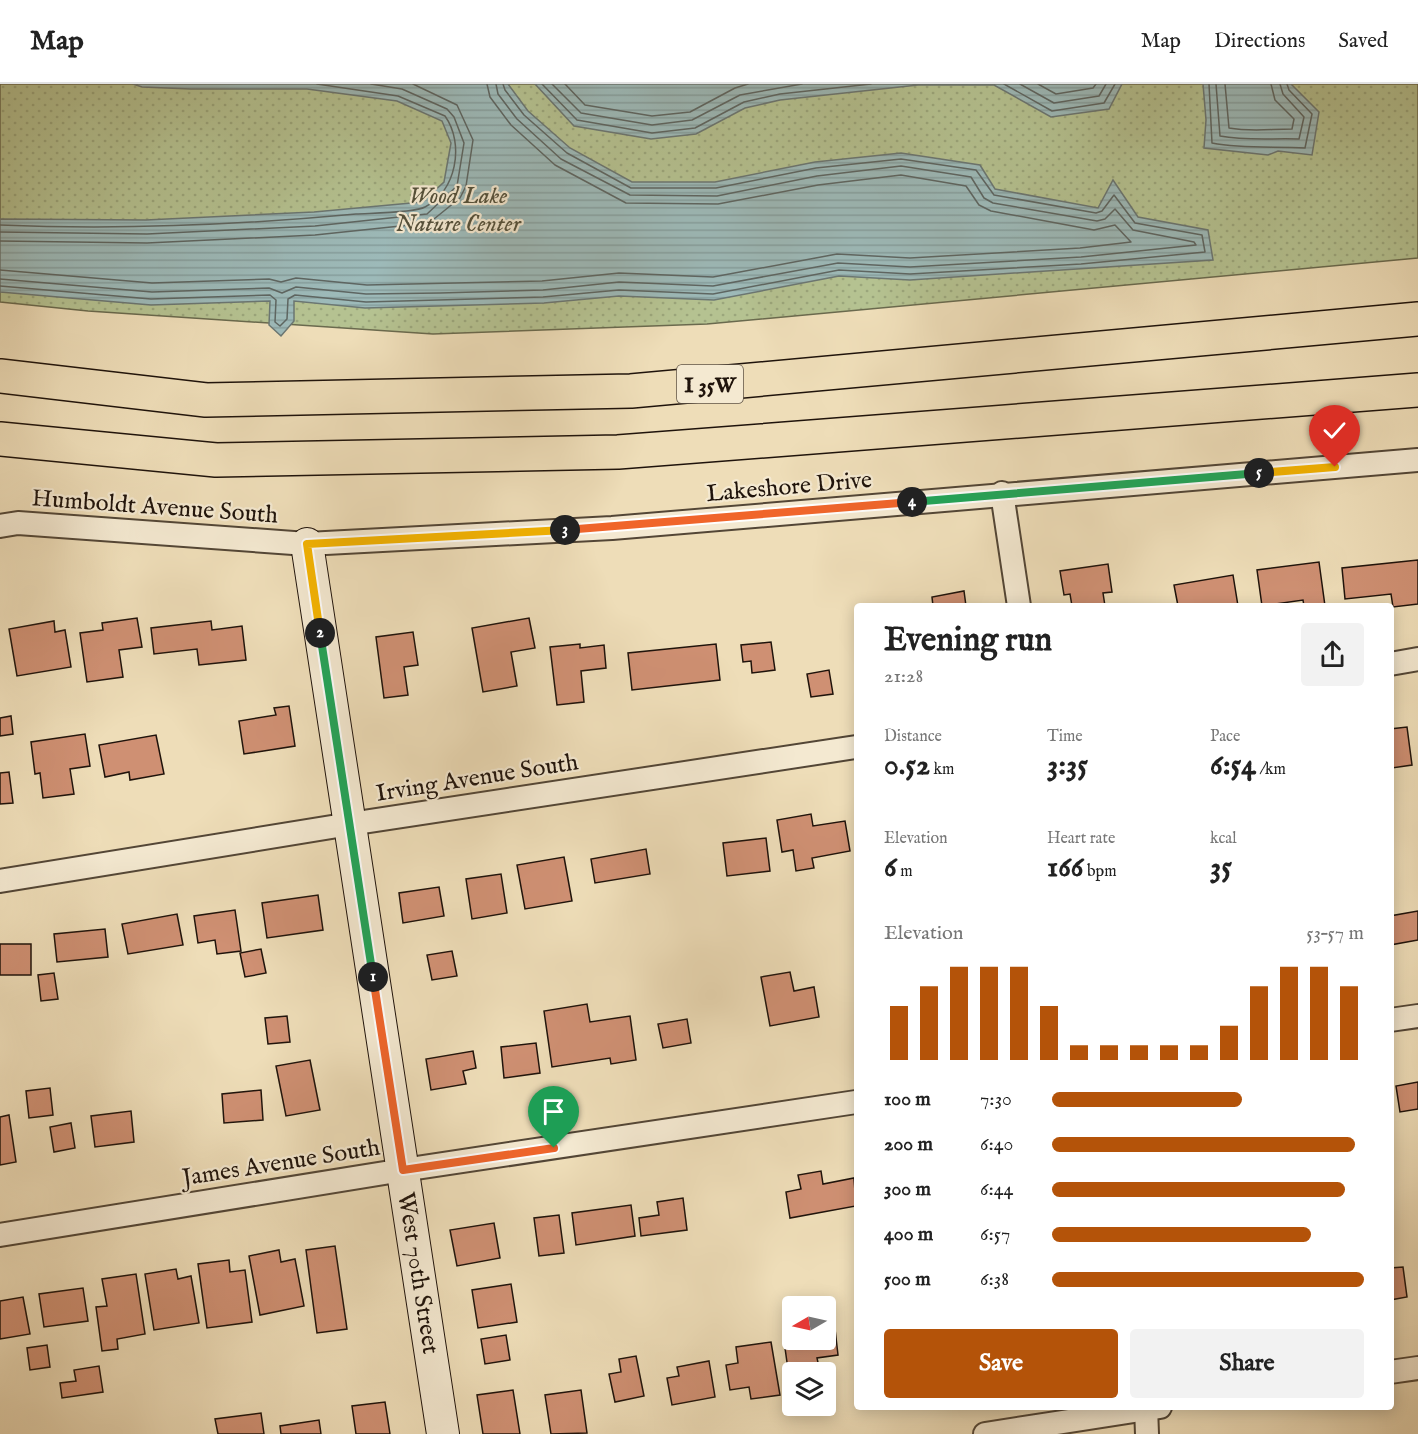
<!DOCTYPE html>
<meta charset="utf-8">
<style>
body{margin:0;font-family:"IM FELL English",serif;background:#f2f2f2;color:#222;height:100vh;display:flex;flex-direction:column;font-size:22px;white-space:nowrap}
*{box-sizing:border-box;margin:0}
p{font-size:20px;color:#767676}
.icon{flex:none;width:33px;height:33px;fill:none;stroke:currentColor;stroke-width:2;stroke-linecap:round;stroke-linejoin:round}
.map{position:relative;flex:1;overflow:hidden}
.sheet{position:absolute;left:854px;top:519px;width:540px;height:807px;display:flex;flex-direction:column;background:#fff;border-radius:6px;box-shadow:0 3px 15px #0003}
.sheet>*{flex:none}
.needle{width:39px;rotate:261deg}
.tools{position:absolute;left:782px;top:1212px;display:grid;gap:12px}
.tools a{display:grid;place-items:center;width:54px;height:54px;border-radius:6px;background:#fff;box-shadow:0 3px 15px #0003;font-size:30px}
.pin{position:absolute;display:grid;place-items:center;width:51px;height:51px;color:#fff;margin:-62px -26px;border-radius:50% 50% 50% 0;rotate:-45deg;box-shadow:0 0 6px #0007}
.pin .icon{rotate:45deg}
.km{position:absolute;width:30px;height:30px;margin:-15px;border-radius:50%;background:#222;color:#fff;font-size:16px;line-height:30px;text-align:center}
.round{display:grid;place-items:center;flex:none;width:63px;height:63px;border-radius:6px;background:#f2f2f2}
.summary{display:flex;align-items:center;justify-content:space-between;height:102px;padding:0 30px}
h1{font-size:33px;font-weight:800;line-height:45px}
.stats{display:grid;grid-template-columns:repeat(3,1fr);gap:9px;height:102px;padding:6px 30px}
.stats div{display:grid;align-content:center}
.stats b{font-size:30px;font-weight:800}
.stats small{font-size:16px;font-weight:400}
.stats p{font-size:16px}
.chart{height:168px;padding:12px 30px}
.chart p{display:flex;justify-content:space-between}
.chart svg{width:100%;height:108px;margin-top:6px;stroke:#b45309;stroke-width:6}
.button{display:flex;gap:12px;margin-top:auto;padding:12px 30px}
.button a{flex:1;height:69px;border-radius:6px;background:#b45309;color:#fff;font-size:24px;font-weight:800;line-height:69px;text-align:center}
.button a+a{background:#f2f2f2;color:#222}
ul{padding:0 30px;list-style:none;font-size:20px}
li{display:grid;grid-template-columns:96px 72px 1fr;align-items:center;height:45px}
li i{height:15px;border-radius:8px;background:#b45309}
header{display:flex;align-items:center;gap:36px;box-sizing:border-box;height:84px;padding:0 30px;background:#fff;border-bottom:2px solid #e0e0e0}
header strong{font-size:28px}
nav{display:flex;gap:33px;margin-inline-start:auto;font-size:21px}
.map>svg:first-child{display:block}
.park{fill:url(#park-dots);stroke:#6a6a4e;stroke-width:1.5}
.water{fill:url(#water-rules);stroke:#6b7773;stroke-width:1.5}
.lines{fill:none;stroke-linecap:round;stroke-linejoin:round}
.shore{stroke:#5e6662;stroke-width:1.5}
.building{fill:#cf9073;stroke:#1f130b;stroke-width:1.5}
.street-casing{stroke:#534636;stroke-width:26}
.secondary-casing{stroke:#1f130b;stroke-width:34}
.highway-casing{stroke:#1f130b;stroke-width:36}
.street{stroke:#f4e9d1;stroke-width:22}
.secondary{stroke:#f4e9d1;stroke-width:32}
.highway{stroke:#eeddb8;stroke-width:33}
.split-1-casing{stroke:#fff;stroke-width:12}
.split-2-casing{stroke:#fff;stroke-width:12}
.split-3-casing{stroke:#fff;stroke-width:12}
.split-4-casing{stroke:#fff;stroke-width:12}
.split-5-casing{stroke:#fff;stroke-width:12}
.split-6-casing{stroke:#fff;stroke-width:12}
.split-1{stroke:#f0652b;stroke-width:8}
.split-2{stroke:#22a559;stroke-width:8}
.split-3{stroke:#f5b400;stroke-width:8}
.split-4{stroke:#f0652b;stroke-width:8}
.split-5{stroke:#22a559;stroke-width:8}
.split-6{stroke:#f5b400;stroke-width:8}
.labels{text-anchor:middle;stroke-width:4.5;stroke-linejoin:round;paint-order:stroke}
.shield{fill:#f4e9d1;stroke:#5f5346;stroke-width:1.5}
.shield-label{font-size:22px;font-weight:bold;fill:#1f130b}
.park-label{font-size:24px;font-style:italic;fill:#54503a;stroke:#f4e9d1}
.street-label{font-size:24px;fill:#1f130b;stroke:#f4e9d1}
</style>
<header>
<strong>Map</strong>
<nav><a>Map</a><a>Directions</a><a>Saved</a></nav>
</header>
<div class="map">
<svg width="1418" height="1350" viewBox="0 0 1418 1350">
<defs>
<pattern id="park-dots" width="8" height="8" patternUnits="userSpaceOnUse" patternTransform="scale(1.5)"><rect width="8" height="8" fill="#b5c291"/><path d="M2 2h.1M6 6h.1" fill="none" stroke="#9ba67c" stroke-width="1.8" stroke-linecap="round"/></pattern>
<pattern id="water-rules" width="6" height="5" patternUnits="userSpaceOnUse" patternTransform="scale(1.5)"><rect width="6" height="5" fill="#9dbab9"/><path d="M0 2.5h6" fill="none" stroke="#879f9e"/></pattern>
</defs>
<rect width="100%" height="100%" fill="#eeddb8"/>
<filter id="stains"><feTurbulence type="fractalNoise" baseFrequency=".00333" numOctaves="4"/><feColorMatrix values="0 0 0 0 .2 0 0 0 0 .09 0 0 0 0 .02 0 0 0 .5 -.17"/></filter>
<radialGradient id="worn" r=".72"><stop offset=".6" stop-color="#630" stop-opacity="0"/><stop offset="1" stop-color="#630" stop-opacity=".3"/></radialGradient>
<!-- park -->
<polygon class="park" points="0,0 1418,0 1418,174 707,240 433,250 88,227 0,218"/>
<!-- water -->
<g class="water">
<polygon points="133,0 508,0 528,27 570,64 632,98 715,98 815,78 901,69 980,81 995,105 1098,124 1113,96 1138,133 1208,146 1213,176 910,196 839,192 714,216 619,212 544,219 365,224 294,217 294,237 281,252 269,241 270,217 151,221 0,208 0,135 146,136 314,128 422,118 444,98 451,59 442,37 397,17 307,5 191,5 142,3"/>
<polygon points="535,0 1122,0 1109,25 1051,33 994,1 918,1 780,16 745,24 696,50 651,55 574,42"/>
<polygon points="1203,0 1291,0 1319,28 1312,71 1278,67 1268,71 1204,64 1206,36"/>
</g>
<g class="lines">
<!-- shore -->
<g class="shore">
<polyline points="542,0 577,36 652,49 695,44 744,18 780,10 871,0"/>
<polyline points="552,0 581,29 652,41 692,36 740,11 802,0"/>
<polyline points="565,0 585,21 652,32 690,28 735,4 748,0"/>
<polyline points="1004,0 1052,27 1104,19 1115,0"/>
<polyline points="1020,0 1054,19 1099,12 1106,0"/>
<polyline points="1038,0 1056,10 1093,4 1096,0"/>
<path d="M1209,0L1212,59C1244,65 1274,62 1305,64L1312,30L1289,6L1287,0"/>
<path d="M1216,0L1220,52C1247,57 1272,54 1299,55L1304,33L1283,10L1280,0"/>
<path d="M1225,0L1229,44C1251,48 1270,45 1292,45L1294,35L1275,16L1271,0"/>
<path d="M0,141C118,146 239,141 356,130C371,129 414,129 425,123C456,108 465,60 445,32L398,12L317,0"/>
<polyline points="0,148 147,150 315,142 427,130 457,102 464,59 454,33 447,25 402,5 371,0"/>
<polyline points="0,157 147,159 315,151 429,139 460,114 466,102 473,56 457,21 413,0"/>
<polyline points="0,186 152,199 269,195 281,198 296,194 367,201 542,197 619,189 713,193 837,170 910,174 1080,164 1131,158 1115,141 1094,146 991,127 979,121 966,102 901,91 818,101 718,120 626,119 555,81 511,41 490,13 487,0"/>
<polyline points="0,195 152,208 269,204 282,209 296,203 366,210 440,209 543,206 619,198 713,202 838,179 910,183 1081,173 1196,161 1194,158 1133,146 1115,125 1105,135 1097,137 993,119 984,114 971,93 901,82 817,92 717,112 630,111 561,75 517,35 498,10 496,0"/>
<polyline points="0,202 151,215 270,211 276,216 275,238 280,242 287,235 288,215 295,211 366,218 543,213 619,206 713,210 839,186 910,190 1081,180 1205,168 1202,151 1135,139 1114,111 1102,127 1096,129 994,111 976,86 901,75 816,84 716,104 631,104 567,69 524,31 505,6 503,0"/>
</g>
</g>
<!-- building -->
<g class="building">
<polygon points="1418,476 1418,520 1393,523 1391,510 1345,515 1342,484"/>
<polygon points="1319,478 1325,522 1304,522 1303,516 1262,522 1257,486"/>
<polygon points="1108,480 1112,508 1103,509 1105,522 1072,522 1070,510 1064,511 1060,487"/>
<polygon points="1233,491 1238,522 1178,522 1174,501"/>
<polygon points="964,507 966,522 933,522 932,513"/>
<polygon points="137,534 142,563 119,566 123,593 87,598 80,549 103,546 102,539"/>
<polygon points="529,534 535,564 511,568 517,602 483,608 472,544"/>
<polygon points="54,537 55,548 65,546 71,583 17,592 9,545"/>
<polygon points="211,537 212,546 242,542 246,576 199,581 197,565 154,570 151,544"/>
<polygon points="413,548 418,581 404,583 408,611 384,614 376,553"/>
<polygon points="771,558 775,586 752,589 751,577 743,578 741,561"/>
<polygon points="580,560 580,564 604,561 606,584 581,587 584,618 557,621 550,563"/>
<polygon points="716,560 720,596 632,606 628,569"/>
<polygon points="829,586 833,610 811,613 807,590"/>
<polygon points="289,622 295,662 244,670 239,637 276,631 274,624"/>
<polygon points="11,632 13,650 0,652 0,634"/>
<polygon points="1407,643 1412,681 1392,684 1390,645"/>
<polygon points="85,650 90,682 70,685 74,710 43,714 40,689 35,690 31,658"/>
<polygon points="156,651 164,690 130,696 129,688 105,693 99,661"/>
<polygon points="9,688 13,719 0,720 0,689"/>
<polygon points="811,730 813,742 845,737 850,767 812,774 814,784 796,787 793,766 782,768 777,736"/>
<polygon points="766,754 770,787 727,792 723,759"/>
<polygon points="646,765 650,790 595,799 591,775"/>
<polygon points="564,773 572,817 525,825 517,781"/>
<polygon points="501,790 507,829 472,835 466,795"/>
<polygon points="439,803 444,832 403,839 399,809"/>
<polygon points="318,811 323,846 267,854 262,819"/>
<polygon points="235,826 241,867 217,870 215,856 198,859 194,832"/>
<polygon points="1418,827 1418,856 1390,861 1390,832"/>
<polygon points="177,830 183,861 128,870 122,840"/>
<polygon points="105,845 108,873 57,878 54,850"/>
<rect x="0" y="860" width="31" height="31"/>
<polygon points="261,865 266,889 245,893 240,869"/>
<polygon points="452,867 457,892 432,896 427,871"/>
<polygon points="790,888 794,907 814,903 819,933 770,942 761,893"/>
<polygon points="54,889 58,915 41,917 38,891"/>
<polygon points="587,920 590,938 630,932 636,976 611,980 610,974 552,983 544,927"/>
<polygon points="287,932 290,958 268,960 265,934"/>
<polygon points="687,935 691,959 663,964 658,940"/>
<polygon points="536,959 540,989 504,994 501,963"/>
<polygon points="473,967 476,984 463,987 466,1000 431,1006 426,975"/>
<polygon points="310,976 320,1026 286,1032 276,982"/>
<polygon points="1418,998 1418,1025 1400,1028 1396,1002"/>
<polygon points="50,1004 53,1031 29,1034 26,1007"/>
<polygon points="261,1006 263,1036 224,1039 222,1010"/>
<polygon points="131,1027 134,1058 95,1063 91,1032"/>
<polygon points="9,1031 16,1078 0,1081 0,1033"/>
<polygon points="71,1039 75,1064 54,1068 50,1043"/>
<polygon points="821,1087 823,1100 854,1094 856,1122 790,1134 786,1108 801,1105 798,1091"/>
<polygon points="683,1114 687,1146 641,1152 639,1134 659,1131 657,1118"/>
<polygon points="631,1121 635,1152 576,1161 572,1129"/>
<polygon points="559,1131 564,1169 539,1172 534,1134"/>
<polygon points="494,1139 500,1174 457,1182 450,1146"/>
<polygon points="335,1162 347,1245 317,1249 306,1166"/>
<polygon points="279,1166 281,1178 295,1175 304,1222 260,1231 249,1172"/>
<polygon points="229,1176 230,1188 245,1186 252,1238 207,1244 198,1180"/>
<polygon points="1403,1183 1407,1213 1390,1216 1390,1184"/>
<polygon points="176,1185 178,1195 191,1192 199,1239 154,1246 145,1190"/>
<polygon points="136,1190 145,1250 117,1255 118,1265 102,1267 96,1223 107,1222 102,1195"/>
<polygon points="511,1200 517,1238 478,1244 472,1206"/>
<polygon points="83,1204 88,1237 44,1243 39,1210"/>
<polygon points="23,1213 30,1250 0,1255 0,1217"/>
<polygon points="834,1236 838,1271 817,1274 820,1288 792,1288 791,1307 785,1264 794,1263 793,1256 825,1256 825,1238"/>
<polygon points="506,1251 510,1276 485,1280 481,1255"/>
<polygon points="771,1258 780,1311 751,1315 749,1303 730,1306 726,1281 738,1279 736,1263"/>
<polygon points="47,1261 50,1283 30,1286 27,1264"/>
<polygon points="636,1272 644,1312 615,1318 609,1290 621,1288 619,1275"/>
<polygon points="709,1277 715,1313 672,1321 667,1294 679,1292 677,1283"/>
<polygon points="99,1282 103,1308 62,1314 60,1299 76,1297 74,1286"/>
<polygon points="513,1306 520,1350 483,1350 477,1311"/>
<polygon points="581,1306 587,1349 551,1350 545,1311"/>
<polygon points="385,1318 390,1350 356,1350 352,1322"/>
<polygon points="261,1329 264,1350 218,1350 215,1335"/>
<polygon points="319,1336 321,1350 281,1350 280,1342"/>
</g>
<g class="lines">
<defs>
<g id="street">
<polyline points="1002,409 1019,522"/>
<polyline points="0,442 18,439 307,460 612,444 1418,376"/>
<polyline points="1390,580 1418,575"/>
<polyline points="0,797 350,740 856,663"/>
<polyline points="1390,936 1418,932"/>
<polyline points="0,1151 403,1086 856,1018"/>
<polyline points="1390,1288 1418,1284"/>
<polyline points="1146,1323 1147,1350"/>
<polyline points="985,1350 1160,1323"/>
</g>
<polyline id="secondary" points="307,460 443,1350"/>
<g id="highway">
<polyline points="0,292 206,316 631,307 1418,235"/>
<polyline points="0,355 216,376 618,368 1418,306"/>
</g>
</defs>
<!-- street casing -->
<use href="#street" class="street-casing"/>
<!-- secondary casing -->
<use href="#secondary" class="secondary-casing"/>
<!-- highway casing -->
<use href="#highway" class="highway-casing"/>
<!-- street -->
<use href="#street" class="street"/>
<!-- secondary -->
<use href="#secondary" class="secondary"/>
<!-- highway -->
<use href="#highway" class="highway"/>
</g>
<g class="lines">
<defs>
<polyline id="split-1" points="373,893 403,1086 554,1064"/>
<polyline id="split-2" points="320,549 373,893"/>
<polyline id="split-3" points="320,549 307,460 565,446"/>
<polyline id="split-4" points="565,446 912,418"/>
<polyline id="split-5" points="912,418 1259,389"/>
<polyline id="split-6" points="1259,389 1335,383"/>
</defs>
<!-- split-1 casing -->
<use href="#split-1" class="split-1-casing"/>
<!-- split-2 casing -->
<use href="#split-2" class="split-2-casing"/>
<!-- split-3 casing -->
<use href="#split-3" class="split-3-casing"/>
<!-- split-4 casing -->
<use href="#split-4" class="split-4-casing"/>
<!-- split-5 casing -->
<use href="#split-5" class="split-5-casing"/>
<!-- split-6 casing -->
<use href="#split-6" class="split-6-casing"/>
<!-- split-1 -->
<use href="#split-1" class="split-1"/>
<!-- split-2 -->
<use href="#split-2" class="split-2"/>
<!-- split-3 -->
<use href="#split-3" class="split-3"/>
<!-- split-4 -->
<use href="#split-4" class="split-4"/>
<!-- split-5 -->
<use href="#split-5" class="split-5"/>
<!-- split-6 -->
<use href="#split-6" class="split-6"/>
</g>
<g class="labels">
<!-- shield labels -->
<rect class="shield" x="677" y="281" width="66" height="38" rx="4.5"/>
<g class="shield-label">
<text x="710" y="308">I 35W</text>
</g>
<!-- park labels -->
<g class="park-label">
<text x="458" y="119">Wood Lake<tspan x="458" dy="28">Nature Center</tspan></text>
</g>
<!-- street labels -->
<g class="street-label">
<text transform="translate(789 402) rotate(-5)" y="8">Lakeshore Drive</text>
<text transform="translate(155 422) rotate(4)" y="8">Humboldt Avenue South</text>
<text transform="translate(477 693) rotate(-9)" y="8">Irving Avenue South</text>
<text transform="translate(281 1078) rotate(-9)" y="8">James Avenue South</text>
<text transform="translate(419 1189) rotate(81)" y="8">West 70th Street</text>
</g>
</g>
<rect width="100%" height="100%" filter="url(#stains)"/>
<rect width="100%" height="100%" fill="url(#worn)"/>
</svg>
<div class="tools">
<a><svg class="needle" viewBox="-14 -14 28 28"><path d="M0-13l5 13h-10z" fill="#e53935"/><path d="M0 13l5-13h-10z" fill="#767676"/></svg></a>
<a><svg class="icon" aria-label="layers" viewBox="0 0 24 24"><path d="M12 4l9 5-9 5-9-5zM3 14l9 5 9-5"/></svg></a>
</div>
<div class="pin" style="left:554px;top:1064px;background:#1e9e55"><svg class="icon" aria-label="arrive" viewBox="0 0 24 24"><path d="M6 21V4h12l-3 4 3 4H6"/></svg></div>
<div class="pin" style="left:1335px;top:383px;background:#d93025"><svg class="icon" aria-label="check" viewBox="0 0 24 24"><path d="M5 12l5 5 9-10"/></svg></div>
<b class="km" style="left:373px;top:893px">1</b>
<b class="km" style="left:320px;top:549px">2</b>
<b class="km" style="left:565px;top:446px">3</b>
<b class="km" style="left:912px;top:418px">4</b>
<b class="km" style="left:1259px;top:389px">5</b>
<section class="sheet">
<div class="summary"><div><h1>Evening run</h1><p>21:28</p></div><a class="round"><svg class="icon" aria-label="share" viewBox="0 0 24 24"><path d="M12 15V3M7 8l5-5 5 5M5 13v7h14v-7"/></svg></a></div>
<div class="stats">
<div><p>Distance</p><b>0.52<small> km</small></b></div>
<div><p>Time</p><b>3:35</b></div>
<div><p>Pace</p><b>6:54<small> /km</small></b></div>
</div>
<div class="stats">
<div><p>Elevation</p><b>6<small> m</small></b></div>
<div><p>Heart rate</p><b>166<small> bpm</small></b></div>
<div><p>kcal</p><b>35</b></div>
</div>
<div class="chart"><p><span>Elevation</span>53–57 m</p>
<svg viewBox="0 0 160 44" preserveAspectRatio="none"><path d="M5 44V22M15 44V14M25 44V6M35 44V6M45 44V6M55 44V22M65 44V38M75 44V38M85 44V38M95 44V38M105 44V38M115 44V30M125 44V14M135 44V6M145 44V6M155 44V14"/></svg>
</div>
<ul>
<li><b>100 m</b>7:30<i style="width:61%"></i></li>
<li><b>200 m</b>6:40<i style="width:97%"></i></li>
<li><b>300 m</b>6:44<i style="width:94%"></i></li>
<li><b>400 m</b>6:57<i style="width:83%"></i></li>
<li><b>500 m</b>6:38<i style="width:100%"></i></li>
</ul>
<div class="button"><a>Save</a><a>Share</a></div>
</section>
</div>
